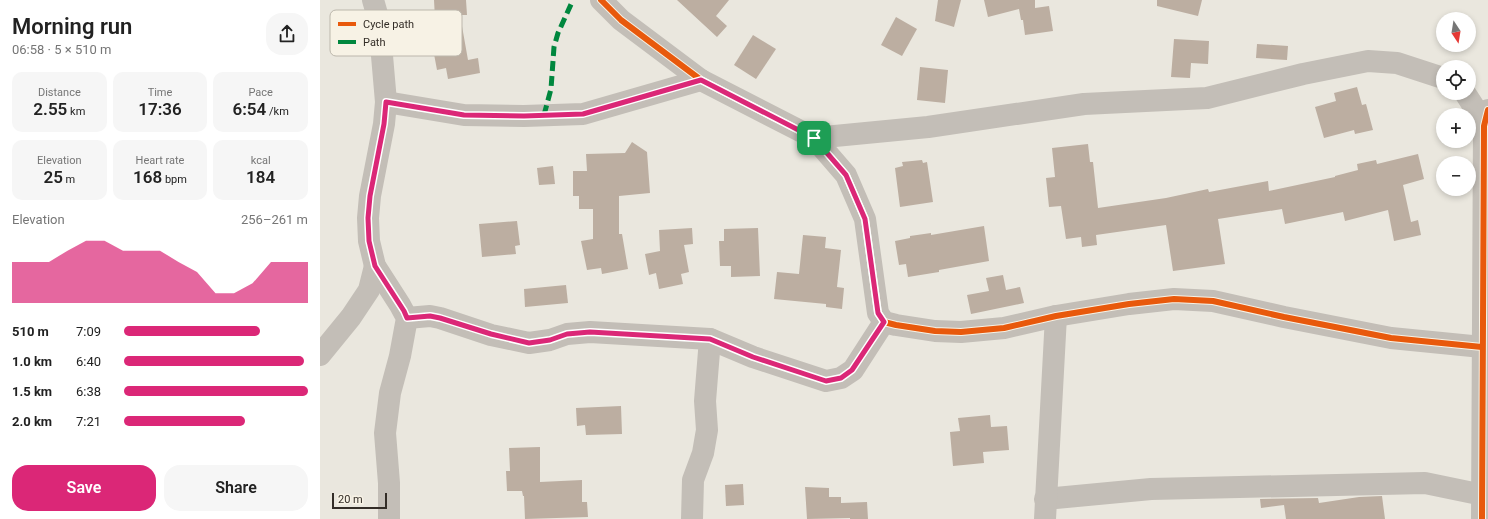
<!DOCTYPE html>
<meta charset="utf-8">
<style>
body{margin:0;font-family:Roboto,sans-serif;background:#f6f6f6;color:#222;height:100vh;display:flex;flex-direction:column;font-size:15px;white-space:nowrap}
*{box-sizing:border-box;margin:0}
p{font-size:13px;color:#767676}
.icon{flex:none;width:22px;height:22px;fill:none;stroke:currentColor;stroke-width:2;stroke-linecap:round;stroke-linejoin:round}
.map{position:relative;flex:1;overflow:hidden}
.sheet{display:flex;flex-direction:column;background:#fff;width:320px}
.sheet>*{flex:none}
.needle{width:26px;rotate:168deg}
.controls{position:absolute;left:1116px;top:12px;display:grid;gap:8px}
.controls a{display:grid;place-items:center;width:40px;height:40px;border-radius:50%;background:#fff;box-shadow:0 2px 6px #0003;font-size:20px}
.scale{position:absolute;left:12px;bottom:10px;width:55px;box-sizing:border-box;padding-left:4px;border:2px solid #332d27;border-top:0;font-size:11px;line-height:14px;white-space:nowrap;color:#332d27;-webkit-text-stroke:3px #f7f2e5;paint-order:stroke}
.pin{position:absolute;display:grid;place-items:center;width:34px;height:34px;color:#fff;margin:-17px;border-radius:8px;box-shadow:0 2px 6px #0006}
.round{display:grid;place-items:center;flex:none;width:42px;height:42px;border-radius:16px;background:#f6f6f6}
.head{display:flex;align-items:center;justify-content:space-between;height:68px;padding:0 12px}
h1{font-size:22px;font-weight:600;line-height:30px}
.metrics{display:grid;grid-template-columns:repeat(3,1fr);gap:6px;height:68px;padding:4px 12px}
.metrics div{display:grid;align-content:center;border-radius:10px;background:#f6f6f6;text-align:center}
.metrics b{font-size:17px;font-weight:600}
.metrics small{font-size:11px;font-weight:400}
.metrics p{font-size:11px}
.chart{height:112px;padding:8px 12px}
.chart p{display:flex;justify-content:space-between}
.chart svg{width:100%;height:72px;margin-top:4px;fill:#db2777;opacity:.7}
.button{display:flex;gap:8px;margin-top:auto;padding:8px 12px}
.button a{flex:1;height:46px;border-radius:16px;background:#db2777;color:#fff;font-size:16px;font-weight:600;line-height:46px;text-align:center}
.button a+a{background:#f6f6f6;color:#222}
ul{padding:0 12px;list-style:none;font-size:13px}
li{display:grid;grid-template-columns:64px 48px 1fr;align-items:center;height:30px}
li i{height:10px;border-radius:5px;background:#db2777}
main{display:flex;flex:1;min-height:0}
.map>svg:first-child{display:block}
.building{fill:#bcaea1}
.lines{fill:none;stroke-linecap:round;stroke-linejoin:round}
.minor{stroke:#c3beb7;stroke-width:22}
.quiet{stroke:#00873e;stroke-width:5;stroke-dasharray:10 5;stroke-linecap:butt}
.cycleway-casing{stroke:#f7f2e5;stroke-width:8}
.cycleway{stroke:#e8590c;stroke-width:6}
.route-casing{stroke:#fff;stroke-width:8}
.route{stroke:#db2777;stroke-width:5}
.key{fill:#f7f2e5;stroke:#bcb7ac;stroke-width:1}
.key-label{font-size:11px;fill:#332d27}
</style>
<main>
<section class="sheet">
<div class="head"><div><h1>Morning run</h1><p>06:58 · 5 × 510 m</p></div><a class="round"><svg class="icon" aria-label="share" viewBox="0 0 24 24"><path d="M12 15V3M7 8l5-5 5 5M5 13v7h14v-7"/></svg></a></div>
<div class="metrics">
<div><p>Distance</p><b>2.55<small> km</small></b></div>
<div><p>Time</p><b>17:36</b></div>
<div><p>Pace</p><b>6:54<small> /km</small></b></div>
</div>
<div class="metrics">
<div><p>Elevation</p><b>25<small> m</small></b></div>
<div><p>Heart rate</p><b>168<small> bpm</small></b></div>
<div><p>kcal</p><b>184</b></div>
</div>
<div class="chart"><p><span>Elevation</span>256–261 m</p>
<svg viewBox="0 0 160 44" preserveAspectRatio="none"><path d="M0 44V19L10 19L20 19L30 12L40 6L50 6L60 12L70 12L80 12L90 19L100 25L110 38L120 38L130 32L140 19L150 19L160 19V44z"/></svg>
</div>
<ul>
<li><b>510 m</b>7:09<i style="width:74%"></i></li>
<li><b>1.0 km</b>6:40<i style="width:98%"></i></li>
<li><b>1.5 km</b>6:38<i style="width:100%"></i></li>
<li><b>2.0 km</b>7:21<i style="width:66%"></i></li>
</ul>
<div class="button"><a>Save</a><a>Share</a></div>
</section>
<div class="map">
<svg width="1168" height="519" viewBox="0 0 1168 519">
<rect width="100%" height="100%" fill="#eae7de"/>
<!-- building -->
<g class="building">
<polygon points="114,0 146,0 147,15 140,15 148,60 158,58 160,73 128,79 126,68 117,70 111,38 116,37"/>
<polygon points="357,0 409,0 396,16 407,26 397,37"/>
<polygon points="618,0 641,0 634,27 615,21"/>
<polygon points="664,0 715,0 715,8 729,6 733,31 705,35 703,20 701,20 699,9 668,17"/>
<polygon points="837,0 882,0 878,16 837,6"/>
<polygon points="576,17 597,29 582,56 561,45"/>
<polygon points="433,35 456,49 436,79 414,65"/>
<polygon points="854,39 889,41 888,64 871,63 870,78 851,77"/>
<polygon points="937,44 968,46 967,60 936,58"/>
<polygon points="600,67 628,70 625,103 597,100"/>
<polygon points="1037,87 1042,105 1046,104 1053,130 1035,134 1034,130 1004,138 995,107 1016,101 1014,93"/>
<polygon points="312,142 327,152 330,193 299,196 299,234 302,234 308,269 282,274 281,268 267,270 261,241 273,239 273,209 259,209 259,196 253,196 253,171 267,171 266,154 305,153"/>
<polygon points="768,144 770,162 773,162 778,208 846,198 888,189 889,192 948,181 949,191 1015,177 1015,176 1038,170 1037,164 1056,160 1057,164 1098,154 1104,179 1083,185 1091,222 1098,220 1101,235 1074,241 1068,210 1025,221 1023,212 965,224 962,209 898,219 905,264 853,271 846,225 776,235 777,245 762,247 761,237 746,239 741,206 729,207 726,178 735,177 732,148"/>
<polygon points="602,160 603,163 607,162 613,202 580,207 575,168 583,166 582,162"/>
<polygon points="233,166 235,184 219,185 217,168"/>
<polygon points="197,221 200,245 195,246 196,254 162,257 159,224"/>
<polygon points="664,226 669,261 619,270 619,272 588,277 586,264 579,265 575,241 590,238 590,236 611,233 611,235"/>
<polygon points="372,228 373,244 364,245 369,272 361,274 363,284 339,289 336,273 329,275 325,254 340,251 339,230"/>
<polygon points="438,228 440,276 411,277 411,266 400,266 399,241 404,241 404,229"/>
<polygon points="483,235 506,237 505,248 521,250 517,287 524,288 522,309 506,307 506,304 454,299 457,272 479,274"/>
<polygon points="683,275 686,290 700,287 704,303 651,314 647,295 669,291 666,278"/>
<polygon points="246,285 248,303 205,307 204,289"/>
<polygon points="301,406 302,434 266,435 265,425 257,426 256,408"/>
<polygon points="670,415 671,427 687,426 689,450 663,452 664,463 633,466 630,432 640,431 638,418"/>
<polygon points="220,447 220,482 262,480 262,502 267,502 268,517 205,519 204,496 203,496 202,491 187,491 186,471 190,471 189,448"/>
<polygon points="423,484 424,505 406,506 405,485"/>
<polygon points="485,487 509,488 509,497 521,497 521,503 547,502 548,519 530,519 530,518 487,519"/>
<polygon points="1062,496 1065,519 966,519 964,505 941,508 940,499 998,498 999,503 1039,497"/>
</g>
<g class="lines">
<!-- minor -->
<g class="minor">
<polyline points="53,0 59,21 66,102 64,124 50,196 48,218 49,241 55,266 80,305 87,318 80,356 70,393 65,433 69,483 69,519"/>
<polyline points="281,0 301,20 381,80 494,138 526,175 545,219 558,313 564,322 576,325 615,331 641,332 684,328 736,316 809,304 854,299 893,301 964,317 1071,338 1162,347"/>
<polyline points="1145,93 1156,110 1164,126"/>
<polyline points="66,102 144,115 204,116 263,114 381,80"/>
<polyline points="494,138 608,127 764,104 887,98 983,74 1048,61 1077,63 1123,78"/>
<polyline points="87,318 110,316 120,318 171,335 209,343 230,340 247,334 270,332 390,339 433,357 506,381 521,378 533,370 564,322"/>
<polyline points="0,355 31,317 49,290 55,266"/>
<polyline points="725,499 831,489 1105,483 1163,495"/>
<polyline points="372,519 373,480 383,453 387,430 385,401 390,339"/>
<polyline points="725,519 736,316"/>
<polyline points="1162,519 1164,126 1168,110"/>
</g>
<!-- quiet -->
<polyline class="quiet" points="224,115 231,89 234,47 238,33 253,0"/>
<defs>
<g id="cycleway">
<polyline points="281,0 301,20 381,80 494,138 526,175 545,219 558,313 564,322 576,325 615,331 641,332 684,328 736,316 809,304 854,299 893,301 964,317 1071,338 1162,347"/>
<polyline points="1162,519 1164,126 1168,110"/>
</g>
</defs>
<!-- cycleway casing -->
<use href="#cycleway" class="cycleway-casing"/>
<!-- cycleway -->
<use href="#cycleway" class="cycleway"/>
</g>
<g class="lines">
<defs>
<polygon id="route" points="381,80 494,138 526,175 545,219 558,313 564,322 532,370 521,378 506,381 433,357 390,339 270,332 247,334 230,340 209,343 171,334 120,318 110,316 87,318 84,311 55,266 49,241 48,218 50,196 64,124 66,102 144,115 204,116 263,114"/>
</defs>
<!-- route casing -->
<use href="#route" class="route-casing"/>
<!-- route -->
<use href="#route" class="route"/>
</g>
<!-- legend -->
<rect x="10" y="10" width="132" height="46" rx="6" class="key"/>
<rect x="18" y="22" width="18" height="4" fill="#e8590c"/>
<rect x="18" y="40" width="18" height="4" fill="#00873e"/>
<g class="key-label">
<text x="43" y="28">Cycle path</text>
<text x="43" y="46">Path</text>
</g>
</svg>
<div class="controls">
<a><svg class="needle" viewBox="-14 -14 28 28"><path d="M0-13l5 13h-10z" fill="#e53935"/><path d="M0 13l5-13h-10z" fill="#767676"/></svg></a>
<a><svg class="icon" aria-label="locate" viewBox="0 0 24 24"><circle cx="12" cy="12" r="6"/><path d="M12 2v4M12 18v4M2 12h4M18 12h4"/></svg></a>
<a>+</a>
<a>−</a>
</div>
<div class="scale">20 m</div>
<div class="pin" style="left:494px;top:138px;background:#1e9e55"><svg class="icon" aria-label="arrive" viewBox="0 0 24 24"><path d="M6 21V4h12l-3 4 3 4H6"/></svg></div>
</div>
</main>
